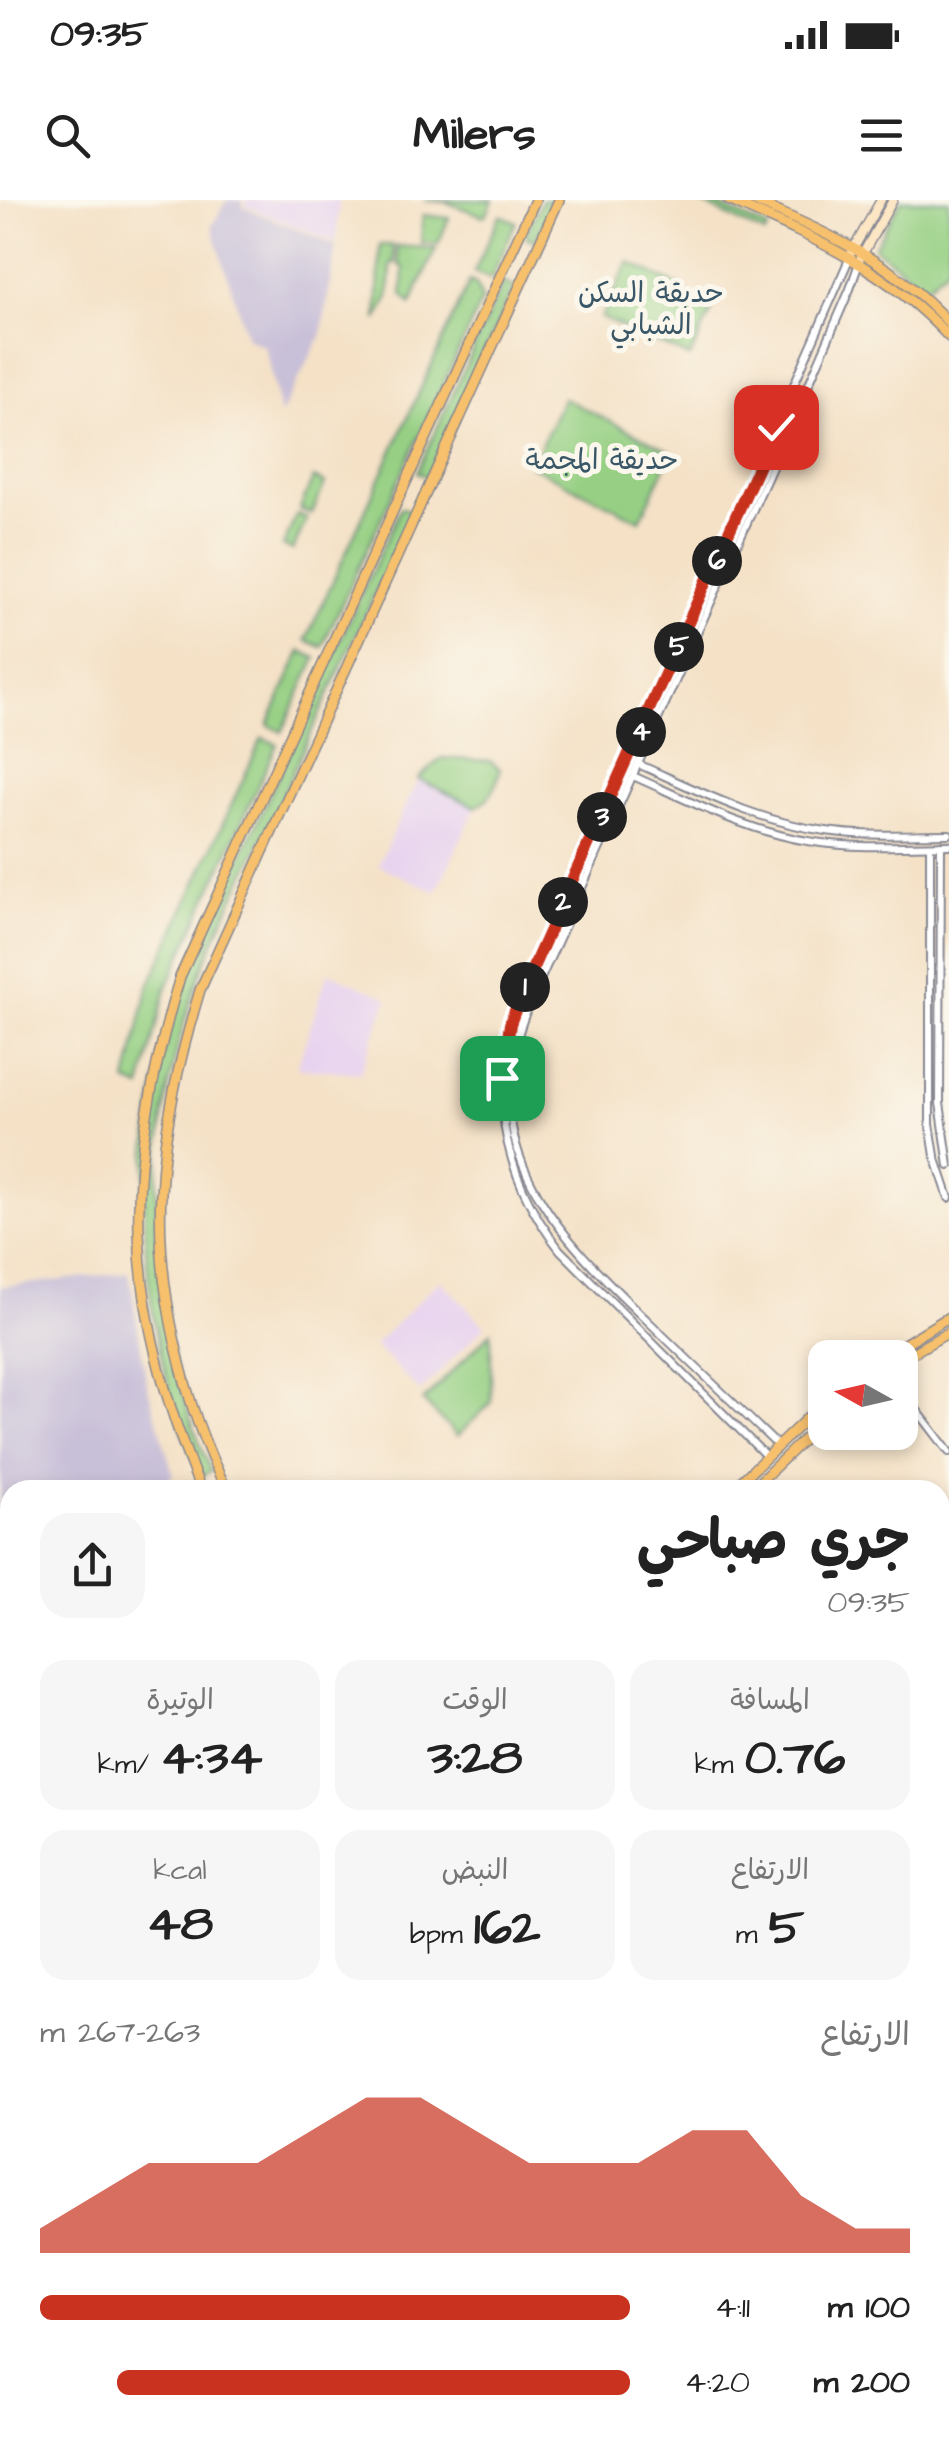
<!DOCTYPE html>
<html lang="ar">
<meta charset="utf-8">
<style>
body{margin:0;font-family:"Architects Daughter","Playpen Sans Arabic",sans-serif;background:#f6f6f6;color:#222;direction:rtl;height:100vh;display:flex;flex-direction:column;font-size:38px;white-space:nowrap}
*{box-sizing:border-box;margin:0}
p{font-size:32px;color:#767676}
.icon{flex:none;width:55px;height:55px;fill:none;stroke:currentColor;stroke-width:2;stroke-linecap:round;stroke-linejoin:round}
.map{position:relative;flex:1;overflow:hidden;direction:ltr}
.drawer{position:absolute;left:0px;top:1280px;width:950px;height:962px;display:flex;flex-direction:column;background:#fff;border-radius:30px 30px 0 0;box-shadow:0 5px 15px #0003;direction:rtl}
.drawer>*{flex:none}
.needle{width:65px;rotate:278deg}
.buttons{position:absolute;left:808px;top:1140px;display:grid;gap:20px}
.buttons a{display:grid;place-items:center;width:110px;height:110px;border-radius:20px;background:#fff;box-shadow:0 5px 15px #0003;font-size:50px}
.pin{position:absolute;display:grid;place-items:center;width:85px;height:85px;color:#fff;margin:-42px;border-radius:20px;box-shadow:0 5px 15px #0006}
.km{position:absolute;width:50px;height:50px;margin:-25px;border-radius:50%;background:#222;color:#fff;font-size:28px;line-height:50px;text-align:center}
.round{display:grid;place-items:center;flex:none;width:105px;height:105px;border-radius:30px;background:#f6f6f6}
.overview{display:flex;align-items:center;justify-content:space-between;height:170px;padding:0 40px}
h1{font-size:55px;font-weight:700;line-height:75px}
.stats{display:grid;grid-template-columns:repeat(3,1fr);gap:15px;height:170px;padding:10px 40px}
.stats div{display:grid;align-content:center;border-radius:25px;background:#f6f6f6;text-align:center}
.stats b{font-size:50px;font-weight:700}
.stats small{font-size:28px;font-weight:400}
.stats p{font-size:28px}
.chart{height:280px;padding:20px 40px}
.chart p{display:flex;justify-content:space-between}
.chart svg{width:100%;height:180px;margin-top:10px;fill:#c8321e;opacity:.7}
ul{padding:0 40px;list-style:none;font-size:32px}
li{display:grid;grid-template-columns:160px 120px 1fr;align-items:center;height:75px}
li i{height:25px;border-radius:12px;background:#c8321e}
.status{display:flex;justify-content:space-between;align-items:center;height:70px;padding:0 50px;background:#fff;direction:ltr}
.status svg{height:28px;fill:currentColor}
header{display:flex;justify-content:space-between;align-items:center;height:130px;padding:0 40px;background:#fff;font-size:45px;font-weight:700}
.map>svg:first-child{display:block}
.built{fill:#e7d2ef}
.industrial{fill:#c8bfd8}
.green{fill:#97d084;stroke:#598071;stroke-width:2.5}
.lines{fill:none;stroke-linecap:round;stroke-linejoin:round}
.tertiary-casing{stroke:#888892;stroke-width:10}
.secondary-casing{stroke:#888892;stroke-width:11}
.primary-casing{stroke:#888892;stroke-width:12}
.trunk-casing{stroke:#888892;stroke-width:12}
.tertiary{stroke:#fff;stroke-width:6}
.secondary{stroke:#fce6c4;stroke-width:8}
.primary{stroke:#f7c06c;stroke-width:9}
.trunk{stroke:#f7c06c;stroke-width:9}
.route-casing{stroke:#fff;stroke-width:20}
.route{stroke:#c8321e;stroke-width:12}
.labels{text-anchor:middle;stroke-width:10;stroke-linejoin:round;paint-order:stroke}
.park-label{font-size:28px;fill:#3a5768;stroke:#fbf7ec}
</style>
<div class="status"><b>09:35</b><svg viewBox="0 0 49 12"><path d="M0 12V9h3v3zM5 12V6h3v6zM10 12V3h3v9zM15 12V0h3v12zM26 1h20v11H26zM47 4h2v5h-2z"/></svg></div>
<header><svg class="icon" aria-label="menu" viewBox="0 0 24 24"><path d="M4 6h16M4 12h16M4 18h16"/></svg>Milers<svg class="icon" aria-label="search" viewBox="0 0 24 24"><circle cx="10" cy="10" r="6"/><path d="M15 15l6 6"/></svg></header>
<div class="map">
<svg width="949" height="2242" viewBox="0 0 949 2242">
<rect width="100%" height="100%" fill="#fbf7ec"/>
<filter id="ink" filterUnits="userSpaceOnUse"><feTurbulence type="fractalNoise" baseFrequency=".01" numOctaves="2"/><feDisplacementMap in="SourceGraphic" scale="20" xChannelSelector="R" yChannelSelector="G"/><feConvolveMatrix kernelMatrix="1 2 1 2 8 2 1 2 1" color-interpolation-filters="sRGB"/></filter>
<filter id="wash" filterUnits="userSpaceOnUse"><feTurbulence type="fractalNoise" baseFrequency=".0048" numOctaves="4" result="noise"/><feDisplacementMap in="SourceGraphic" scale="40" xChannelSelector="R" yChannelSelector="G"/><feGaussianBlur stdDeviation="2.25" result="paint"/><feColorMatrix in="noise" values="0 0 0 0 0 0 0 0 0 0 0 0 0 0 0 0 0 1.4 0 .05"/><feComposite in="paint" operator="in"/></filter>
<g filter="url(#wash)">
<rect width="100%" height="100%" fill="#f4e1c6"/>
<!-- built -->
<g class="built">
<polygon points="247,0 339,0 336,42 246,6"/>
<polygon points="418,579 476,607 436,692 378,665"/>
<polygon points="328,772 388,798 360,873 297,868"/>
<polygon points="440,1080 485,1126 420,1192 374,1145"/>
</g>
<!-- industrial -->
<g class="industrial">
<polygon points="227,0 243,0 243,7 336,45 322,134 280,215 265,147 247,138 212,26"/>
<polygon points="129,1072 147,1185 173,1273 165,1290 10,1290 10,1328 0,1328 0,1087"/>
<polygon points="0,2159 10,2159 10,2232 328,2233 322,2242 0,2242"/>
</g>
<!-- green -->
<g class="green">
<polygon points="424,0 493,0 487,14 483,16 446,2"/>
<polygon points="542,0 553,0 535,41 525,37"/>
<polygon points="695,0 706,0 768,28 765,34"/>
<polygon points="901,0 949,0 949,66 925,87 874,48"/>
<polygon points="423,15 449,18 438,44 421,42"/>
<polygon points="500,15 516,22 491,79 474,72"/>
<polygon points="380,45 392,45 395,63 391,63 389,97 377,120"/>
<polygon points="396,46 436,48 411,104 402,95 404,68 399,64"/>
<polygon points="629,62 686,90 684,96 712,110 690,157 601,118"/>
<polygon points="470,81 476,84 482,100 322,447 306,440"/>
<polygon points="504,82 514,87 427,277 417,272"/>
<polygon points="563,198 672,252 640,320 531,266"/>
<polygon points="313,278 325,283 312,314 300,309"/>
<path d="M401,307L412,312C367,411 322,510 276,609C249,668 216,728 195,789C140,948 143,1116 211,1271L201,1276C132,1121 126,941 185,782C207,723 237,666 263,610C309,509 355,408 401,307Z"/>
<polygon points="297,314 307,318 293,350 283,346"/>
<polygon points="301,451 316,458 282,532 268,525"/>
<polygon points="262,538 277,544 166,789 141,888 127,882 148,788"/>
<path d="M441,558L490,561L500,569C497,586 491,599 476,607L418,579Z"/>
<polygon points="491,1132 491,1203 457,1236 423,1201"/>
<polygon points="0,1757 10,1760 10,1801 0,1798"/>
<polygon points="42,2232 231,2232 231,2233 225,2242 42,2242"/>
</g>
</g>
<g filter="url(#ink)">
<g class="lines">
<defs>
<g id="tertiary">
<path d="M638,564C699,591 759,622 826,631C866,637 908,634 949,634"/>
<path d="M633,576C690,601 746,631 808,641C854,649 903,646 949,645"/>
<polyline points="941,645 940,903 949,966"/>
<polyline points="930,646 930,924 935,956 949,998"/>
<polyline points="900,1188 949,1252"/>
<path d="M778,1246C736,1205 693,1165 651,1124C556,1033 470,949 528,807L788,232L850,89L859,63"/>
<path d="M767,1257L560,1050C500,974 485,883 522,793L656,498L850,57"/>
<polyline points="944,2242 949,2203"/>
</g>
<g id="secondary">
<polyline points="851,53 881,0"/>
<polyline points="861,57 893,0"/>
<polyline points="940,2135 949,2137"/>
</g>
<g id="primary">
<path d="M728,0C814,38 884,67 949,137"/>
<path d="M752,0C828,34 891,60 949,123"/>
<path d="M201,1290C123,1100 121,973 180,777L535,0"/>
<path d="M227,1290C183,1205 156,1088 161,993C164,923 180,857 200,790L559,0"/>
</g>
<g id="trunk">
<polyline points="881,1158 949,1117"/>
<polyline points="900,1160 949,1132"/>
<polyline points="732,1290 825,1201"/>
<polyline points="751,1290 825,1219"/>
<polyline points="0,1955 10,1946"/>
<polyline points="0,1985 10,1977"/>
</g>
</defs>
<!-- tertiary casing -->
<use href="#tertiary" class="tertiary-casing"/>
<!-- secondary casing -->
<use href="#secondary" class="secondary-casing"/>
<!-- primary casing -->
<use href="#primary" class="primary-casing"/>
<!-- trunk casing -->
<use href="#trunk" class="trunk-casing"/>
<!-- tertiary -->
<use href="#tertiary" class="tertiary"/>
<!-- secondary -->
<use href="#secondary" class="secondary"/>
<!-- primary -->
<use href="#primary" class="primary"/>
<!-- trunk -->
<use href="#trunk" class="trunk"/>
</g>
</g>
<g class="lines" filter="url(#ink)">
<defs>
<polyline id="route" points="502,878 510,824 522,792 776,227"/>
</defs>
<!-- route casing -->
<use href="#route" class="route-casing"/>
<!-- route -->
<use href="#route" class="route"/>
</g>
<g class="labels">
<!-- park labels -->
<g class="park-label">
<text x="651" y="102">حدبقة السكن<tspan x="651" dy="32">الشبابي</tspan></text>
<text x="602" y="269">حديقة المجمة</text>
</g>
</g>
</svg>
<div class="buttons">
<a><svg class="needle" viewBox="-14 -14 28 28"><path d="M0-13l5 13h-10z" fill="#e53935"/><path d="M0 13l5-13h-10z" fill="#767676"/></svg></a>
</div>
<div class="pin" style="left:502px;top:878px;background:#1e9e55"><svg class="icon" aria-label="arrive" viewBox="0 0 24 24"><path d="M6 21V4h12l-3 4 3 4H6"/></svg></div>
<div class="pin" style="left:776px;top:227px;background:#d93025"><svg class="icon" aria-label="check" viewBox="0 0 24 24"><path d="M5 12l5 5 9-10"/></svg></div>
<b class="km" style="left:525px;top:787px">1</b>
<b class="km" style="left:563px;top:702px">2</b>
<b class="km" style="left:602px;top:617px">3</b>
<b class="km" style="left:641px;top:532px">4</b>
<b class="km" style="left:679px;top:447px">5</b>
<b class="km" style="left:717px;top:361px">6</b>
<section class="drawer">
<div class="overview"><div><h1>جري صباحي</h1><p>09:35</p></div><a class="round"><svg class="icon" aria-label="share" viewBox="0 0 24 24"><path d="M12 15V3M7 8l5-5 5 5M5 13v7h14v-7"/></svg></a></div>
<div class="stats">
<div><p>المسافة</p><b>0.76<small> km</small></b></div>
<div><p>الوقت</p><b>3:28</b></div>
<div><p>الوتيرة</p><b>4:34<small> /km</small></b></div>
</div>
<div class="stats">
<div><p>الارتفاع</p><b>5<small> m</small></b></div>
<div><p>النبض</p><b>162<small> bpm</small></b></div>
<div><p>kcal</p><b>48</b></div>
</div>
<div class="chart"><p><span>الارتفاع</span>263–267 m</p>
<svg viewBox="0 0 160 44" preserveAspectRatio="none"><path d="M0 44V38L10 30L20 22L30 22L40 22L50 14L60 6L70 6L80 14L90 22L100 22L110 22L120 14L130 14L140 30L150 38L160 38V44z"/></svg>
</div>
<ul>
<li><b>100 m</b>4:11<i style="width:100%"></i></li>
<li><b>200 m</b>4:20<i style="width:87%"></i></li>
</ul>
</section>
</div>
